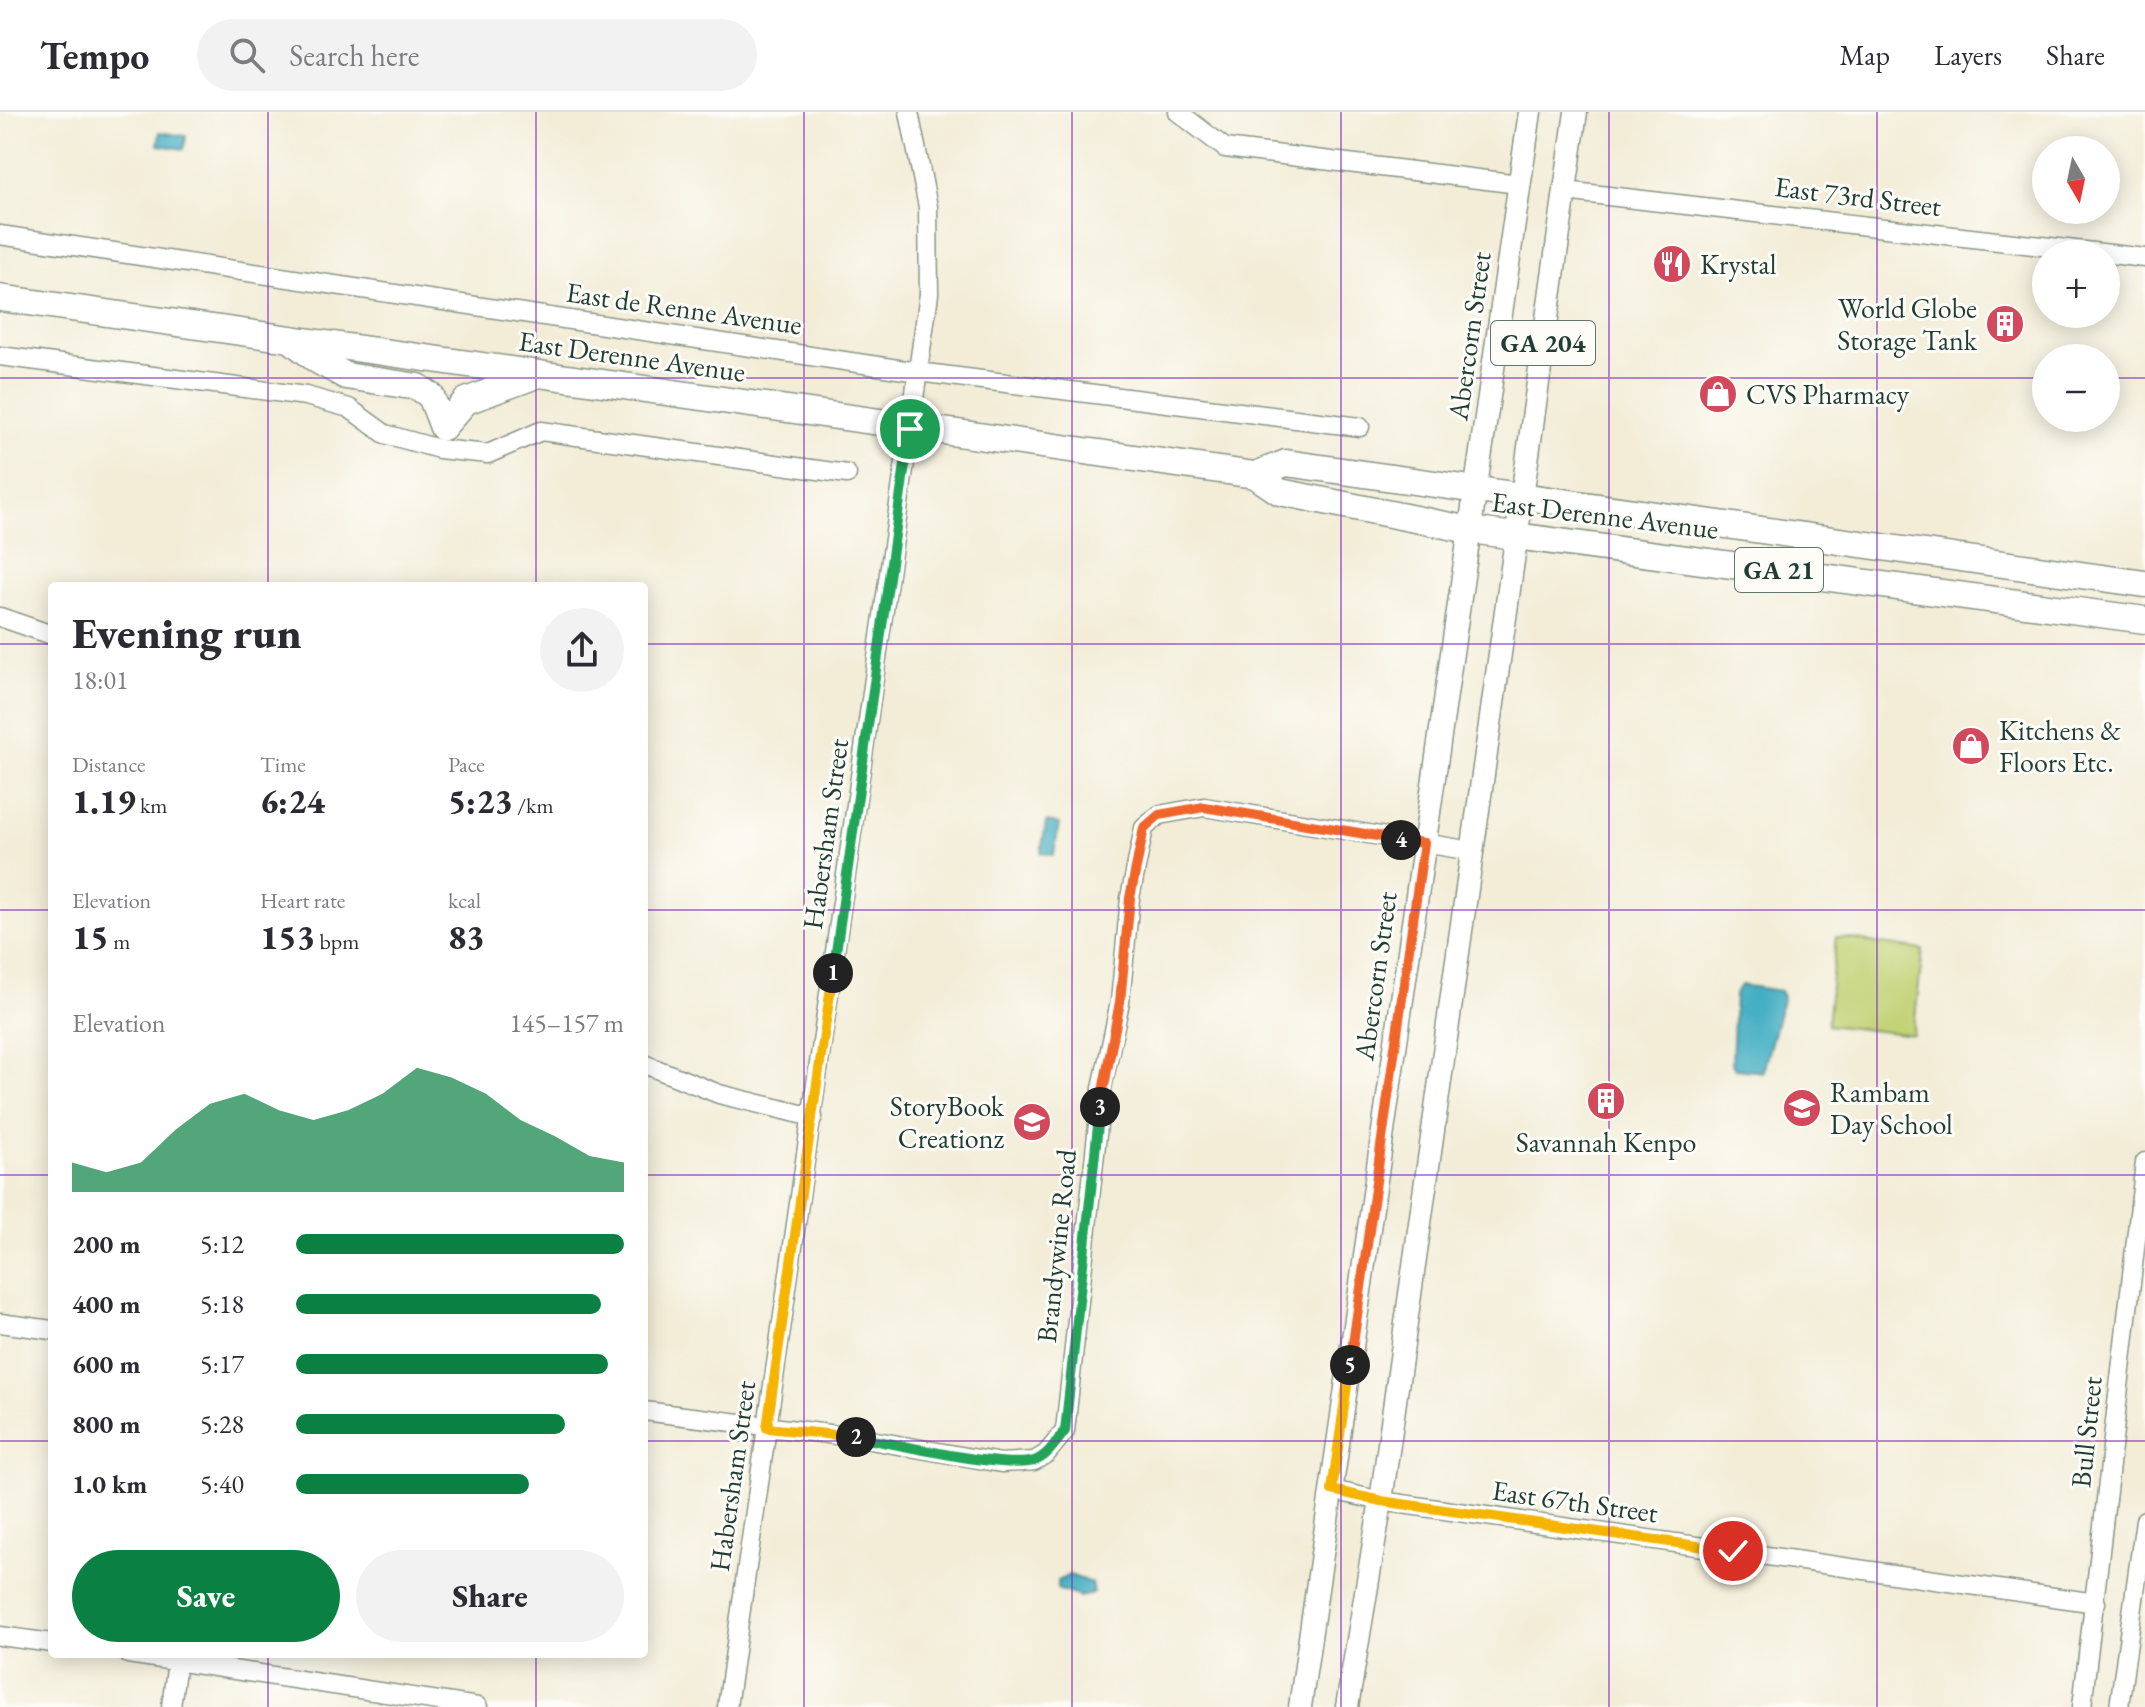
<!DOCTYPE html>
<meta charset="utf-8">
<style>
body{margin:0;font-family:"EB Garamond",serif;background:#f2f2f3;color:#2b2b33;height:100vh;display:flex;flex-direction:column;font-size:30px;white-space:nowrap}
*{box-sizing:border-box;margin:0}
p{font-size:26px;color:#7c7c81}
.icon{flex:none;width:44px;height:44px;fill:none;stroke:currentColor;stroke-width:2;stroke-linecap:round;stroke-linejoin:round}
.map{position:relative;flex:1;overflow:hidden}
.details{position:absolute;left:48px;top:470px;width:600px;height:1076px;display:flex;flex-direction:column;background:#fff;border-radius:8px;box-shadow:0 4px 20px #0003}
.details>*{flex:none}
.needle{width:52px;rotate:171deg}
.fabs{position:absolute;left:2032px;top:24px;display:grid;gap:16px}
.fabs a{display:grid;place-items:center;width:88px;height:88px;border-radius:50%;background:#fff;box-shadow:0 4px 20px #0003;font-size:40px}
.pin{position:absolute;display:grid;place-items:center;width:68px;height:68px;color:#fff;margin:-34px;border:4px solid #fff;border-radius:50%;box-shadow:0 2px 8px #0007}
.km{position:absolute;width:40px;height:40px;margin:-20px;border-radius:50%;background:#222;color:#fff;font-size:22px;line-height:40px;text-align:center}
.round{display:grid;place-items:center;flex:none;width:84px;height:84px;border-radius:42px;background:#f2f2f3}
.head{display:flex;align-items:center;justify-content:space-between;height:136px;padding:0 24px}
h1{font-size:44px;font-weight:800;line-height:60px}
.stats{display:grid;grid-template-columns:repeat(3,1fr);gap:12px;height:136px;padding:8px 24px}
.stats div{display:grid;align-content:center}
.stats b{font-size:34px;font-weight:800}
.stats small{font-size:22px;font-weight:400}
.stats p{font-size:22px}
.chart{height:224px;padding:16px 24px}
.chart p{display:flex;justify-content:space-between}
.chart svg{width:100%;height:144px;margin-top:8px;fill:#0b8043;opacity:.7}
.action{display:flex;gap:16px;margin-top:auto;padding:16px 24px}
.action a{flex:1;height:92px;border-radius:48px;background:#0b8043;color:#fff;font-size:32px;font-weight:800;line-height:92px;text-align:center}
.action a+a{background:#f2f2f3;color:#2b2b33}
ul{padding:0 24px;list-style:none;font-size:26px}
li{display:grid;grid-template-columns:128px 96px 1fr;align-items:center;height:60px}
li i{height:20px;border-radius:10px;background:#0b8043}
header{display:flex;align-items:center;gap:48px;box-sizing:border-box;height:112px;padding:0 40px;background:#fff;border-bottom:2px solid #e1e1e2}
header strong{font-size:38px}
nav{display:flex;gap:44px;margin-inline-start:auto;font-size:28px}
.search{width:560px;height:72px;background:#f2f2f3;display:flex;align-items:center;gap:20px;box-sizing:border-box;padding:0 28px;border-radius:44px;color:#7c7c81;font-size:30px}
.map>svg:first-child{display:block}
.green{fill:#c1d173;stroke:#708754;stroke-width:2}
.water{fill:#45afc3;stroke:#32767c;stroke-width:2}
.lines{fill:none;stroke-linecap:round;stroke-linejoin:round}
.minor-casing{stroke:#899586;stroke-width:21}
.major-casing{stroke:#899586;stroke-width:25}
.highway-casing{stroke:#899586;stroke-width:29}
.minor{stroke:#fff;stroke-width:18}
.major{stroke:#fff;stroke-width:22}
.highway{stroke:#fff;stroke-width:26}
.split-1-casing{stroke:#fff;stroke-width:16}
.split-2-casing{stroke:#fff;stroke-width:16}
.split-3-casing{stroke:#fff;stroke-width:16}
.split-4-casing{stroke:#fff;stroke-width:16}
.split-5-casing{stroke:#fff;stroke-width:16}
.split-6-casing{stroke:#fff;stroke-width:16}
.split-1{stroke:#22a559;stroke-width:10}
.split-2{stroke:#f5b400;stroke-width:10}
.split-3{stroke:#22a559;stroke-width:10}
.split-4{stroke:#f0652b;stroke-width:10}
.split-5{stroke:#f0652b;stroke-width:10}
.split-6{stroke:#f5b400;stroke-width:10}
.grid{fill:none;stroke:#7b2cbf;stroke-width:2;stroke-opacity:0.55}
.labels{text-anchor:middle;stroke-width:6;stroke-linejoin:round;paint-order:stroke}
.shield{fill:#fdfcf7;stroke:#62766e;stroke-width:2}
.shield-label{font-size:26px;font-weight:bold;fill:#1f3d34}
.street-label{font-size:28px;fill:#1f3d34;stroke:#fdfcf7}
.poi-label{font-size:28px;fill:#1f3d34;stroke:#fdfcf7;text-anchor:start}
</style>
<header>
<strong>Tempo</strong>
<div class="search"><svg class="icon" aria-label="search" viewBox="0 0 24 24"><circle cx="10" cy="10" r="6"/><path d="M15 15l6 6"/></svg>Search here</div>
<nav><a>Map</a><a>Layers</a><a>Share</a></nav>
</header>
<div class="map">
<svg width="2145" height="1595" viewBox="0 0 2145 1595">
<rect width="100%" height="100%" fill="#fdfcf7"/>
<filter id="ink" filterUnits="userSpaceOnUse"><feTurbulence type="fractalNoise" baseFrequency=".0125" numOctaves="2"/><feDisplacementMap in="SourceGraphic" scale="16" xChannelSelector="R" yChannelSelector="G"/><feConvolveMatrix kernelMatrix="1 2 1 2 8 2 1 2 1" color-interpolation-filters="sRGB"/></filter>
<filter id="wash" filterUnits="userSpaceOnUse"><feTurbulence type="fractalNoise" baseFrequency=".006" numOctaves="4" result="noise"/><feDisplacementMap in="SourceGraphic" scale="32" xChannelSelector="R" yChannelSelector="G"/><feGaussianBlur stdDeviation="1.8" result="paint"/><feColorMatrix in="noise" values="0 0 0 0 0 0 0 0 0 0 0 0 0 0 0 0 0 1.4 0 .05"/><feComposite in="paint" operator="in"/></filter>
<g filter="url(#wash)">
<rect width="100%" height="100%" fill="#f3edd8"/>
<!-- green -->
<polygon class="green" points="1836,825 1923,838 1913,923 1827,913"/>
<!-- water -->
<g class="water">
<polygon points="160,20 186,24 184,37 158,33"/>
<polygon points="1046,710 1059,712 1054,743 1041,741"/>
<polygon points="1741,873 1780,879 1783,885 1763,960 1735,957 1732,952 1735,882"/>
<polygon points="1070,1463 1091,1471 1093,1481 1080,1485 1057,1477 1057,1469"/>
</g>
</g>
<g filter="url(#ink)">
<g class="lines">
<defs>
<g id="minor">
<polyline points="1178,0 1225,36 1519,72"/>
<polyline points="1565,79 2145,146"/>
<polyline points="0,123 918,260 1360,315"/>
<polyline points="0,244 306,284 349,296 385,322 439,337 488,342 541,319 847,362"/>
<polyline points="0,505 52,523"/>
<polyline points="644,952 719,982 813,1005"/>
<polyline points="0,1211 52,1218"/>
<polyline points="644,1299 853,1325 1001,1351 1034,1349 1046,1342 1065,1319 1102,976 1120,890 1130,786 1144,716 1159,703 1204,695 1472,739"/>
<polyline points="1332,1378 1381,1389 2096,1491"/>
<polyline points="0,1524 52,1531"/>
<polyline points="128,1542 478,1595"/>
<polyline points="171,1595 178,1542"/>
<polyline points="727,1595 929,182 928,95 909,0"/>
<polyline points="2082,1595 2145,1050"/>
<polyline points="2119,1595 2145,1408"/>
</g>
<g id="major">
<polyline points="1300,1595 1530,0"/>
<polyline points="1347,1595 1381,1389 1576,0"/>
</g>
<g id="highway">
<polyline points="0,186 1255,363 1280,380 1470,418 2145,508"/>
<polyline points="294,230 317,248 346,264 418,275 431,284 443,315"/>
<polyline points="443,315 466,289 531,265"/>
<polyline points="1255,363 1286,351 2145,472"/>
</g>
</defs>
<!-- minor casing -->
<use href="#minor" class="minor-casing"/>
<!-- major casing -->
<use href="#major" class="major-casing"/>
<!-- highway casing -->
<use href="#highway" class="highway-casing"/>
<!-- minor -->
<use href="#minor" class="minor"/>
<!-- major -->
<use href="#major" class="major"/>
<!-- highway -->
<use href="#highway" class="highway"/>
</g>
</g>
<g class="lines" filter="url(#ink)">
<defs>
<polyline id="split-1" points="833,861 910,317"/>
<polyline id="split-2" points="833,861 767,1316 856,1325"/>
<path id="split-3" d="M856,1325C894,1331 1004,1358 1034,1349C1047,1345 1056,1330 1065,1319L1100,995"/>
<polyline id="split-4" points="1100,995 1120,890 1130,786 1144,716 1159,703 1204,695 1401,728"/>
<polyline id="split-5" points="1350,1253 1424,731 1401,728"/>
<polyline id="split-6" points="1350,1253 1332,1378 1381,1389 1733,1439"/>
</defs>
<!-- split-1 casing -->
<use href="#split-1" class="split-1-casing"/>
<!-- split-2 casing -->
<use href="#split-2" class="split-2-casing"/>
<!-- split-3 casing -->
<use href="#split-3" class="split-3-casing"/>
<!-- split-4 casing -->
<use href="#split-4" class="split-4-casing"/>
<!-- split-5 casing -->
<use href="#split-5" class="split-5-casing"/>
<!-- split-6 casing -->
<use href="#split-6" class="split-6-casing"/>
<!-- split-1 -->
<use href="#split-1" class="split-1"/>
<!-- split-2 -->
<use href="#split-2" class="split-2"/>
<!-- split-3 -->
<use href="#split-3" class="split-3"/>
<!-- split-4 -->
<use href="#split-4" class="split-4"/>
<!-- split-5 -->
<use href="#split-5" class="split-5"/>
<!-- split-6 -->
<use href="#split-6" class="split-6"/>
</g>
<!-- grid -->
<path class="grid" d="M268,0V474M536,0V474M804,0V1595M1072,0V1595M1341,0V1595M1609,0V1595M1877,0V1595M0,266H2046M2106,266H2145M0,532H52M644,532H2145M0,798H52M644,798H2145M0,1063H52M644,1063H2145M0,1329H52M644,1329H2145M268,1542V1595M536,1542V1595"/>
<!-- icons -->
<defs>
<symbol id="restaurant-disc" viewBox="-11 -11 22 22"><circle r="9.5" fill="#d1495b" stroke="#fdfcf7"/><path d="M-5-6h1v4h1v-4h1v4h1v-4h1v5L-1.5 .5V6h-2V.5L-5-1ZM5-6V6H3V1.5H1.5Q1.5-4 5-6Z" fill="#fff"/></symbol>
<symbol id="building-disc" viewBox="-11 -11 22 22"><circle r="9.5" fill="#d1495b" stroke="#fdfcf7"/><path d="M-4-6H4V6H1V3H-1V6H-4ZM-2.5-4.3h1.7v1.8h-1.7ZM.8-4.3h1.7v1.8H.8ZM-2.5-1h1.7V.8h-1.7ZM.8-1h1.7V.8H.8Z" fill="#fff"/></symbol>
<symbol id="shop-disc" viewBox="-11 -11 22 22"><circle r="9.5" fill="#d1495b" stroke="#fdfcf7"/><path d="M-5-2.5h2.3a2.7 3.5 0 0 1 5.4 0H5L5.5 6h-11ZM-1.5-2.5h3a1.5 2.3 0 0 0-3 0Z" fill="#fff"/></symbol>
<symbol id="school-disc" viewBox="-11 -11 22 22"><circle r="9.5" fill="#d1495b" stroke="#fdfcf7"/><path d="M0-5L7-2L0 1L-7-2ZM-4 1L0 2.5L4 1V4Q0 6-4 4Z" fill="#fff"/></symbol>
</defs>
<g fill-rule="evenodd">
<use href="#restaurant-disc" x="1650" y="130" width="44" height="44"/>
<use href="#building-disc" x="1983" y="190" width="44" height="44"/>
<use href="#shop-disc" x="1696" y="260" width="44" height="44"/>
<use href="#shop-disc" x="1949" y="612" width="44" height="44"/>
<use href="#building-disc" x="1584" y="967" width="44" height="44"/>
<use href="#school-disc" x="1780" y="974" width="44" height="44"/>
<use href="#school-disc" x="1010" y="988" width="44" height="44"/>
</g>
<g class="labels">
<!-- shield labels -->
<g class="shield">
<rect x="1491" y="209" width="104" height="44" rx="6"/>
<rect x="1735" y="436" width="88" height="44" rx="6"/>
</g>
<g class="shield-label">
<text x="1543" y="240">GA 204</text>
<text x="1779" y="467">GA 21</text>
</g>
<!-- street labels -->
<g class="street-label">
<text transform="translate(1858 84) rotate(7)" y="10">East 73rd Street</text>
<text transform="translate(684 196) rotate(8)" y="10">East de Renne Avenue</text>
<text transform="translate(1469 224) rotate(-82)" y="10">Abercorn Street</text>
<text transform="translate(632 244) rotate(8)" y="10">East Derenne Avenue</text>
<text transform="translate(1605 403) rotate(7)" y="10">East Derenne Avenue</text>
<text transform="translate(825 722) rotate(-82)" y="10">Habersham Street</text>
<text transform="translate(1375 864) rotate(-82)" y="10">Abercorn Street</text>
<text transform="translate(1056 1134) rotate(-84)" y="10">Brandywine Road</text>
<text transform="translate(2086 1320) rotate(-84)" y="10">Bull Street</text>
<text transform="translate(732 1364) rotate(-82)" y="10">Habersham Street</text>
<text transform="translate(1575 1389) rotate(8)" y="10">East 67th Street</text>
</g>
<!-- poi labels -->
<g class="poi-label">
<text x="1700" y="162">Krystal</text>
<text x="1977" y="206" text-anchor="end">World Globe<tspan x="1977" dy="32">Storage Tank</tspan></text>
<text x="1746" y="292">CVS Pharmacy</text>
<text x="1999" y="628">Kitchens &amp;<tspan x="1999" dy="32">Floors Etc.</tspan></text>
<text x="1830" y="990">Rambam<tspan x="1830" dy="32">Day School</tspan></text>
<text x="1004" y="1004" text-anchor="end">StoryBook<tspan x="1004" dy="32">Creationz</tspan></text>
<text x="1606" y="1040" text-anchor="middle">Savannah Kenpo</text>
</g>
</g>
</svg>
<div class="fabs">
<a><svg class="needle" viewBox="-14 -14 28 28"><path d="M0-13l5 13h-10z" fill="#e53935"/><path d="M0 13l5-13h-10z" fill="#7c7c81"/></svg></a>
<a>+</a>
<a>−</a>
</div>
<div class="pin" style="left:910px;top:317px;background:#1e9e55"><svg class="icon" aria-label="arrive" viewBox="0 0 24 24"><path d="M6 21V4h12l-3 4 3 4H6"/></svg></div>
<div class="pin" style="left:1733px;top:1439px;background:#d93025"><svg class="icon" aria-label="check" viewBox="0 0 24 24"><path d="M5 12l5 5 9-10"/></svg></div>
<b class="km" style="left:833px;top:861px">1</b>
<b class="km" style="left:856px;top:1325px">2</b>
<b class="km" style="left:1100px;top:995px">3</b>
<b class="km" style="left:1401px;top:728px">4</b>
<b class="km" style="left:1350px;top:1253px">5</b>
<section class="details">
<div class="head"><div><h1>Evening run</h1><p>18:01</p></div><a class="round"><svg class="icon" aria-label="share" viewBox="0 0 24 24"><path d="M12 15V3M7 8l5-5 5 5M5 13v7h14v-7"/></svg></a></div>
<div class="stats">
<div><p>Distance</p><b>1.19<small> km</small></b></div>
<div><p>Time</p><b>6:24</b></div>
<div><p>Pace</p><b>5:23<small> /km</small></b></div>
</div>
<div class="stats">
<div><p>Elevation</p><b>15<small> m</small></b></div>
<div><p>Heart rate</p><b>153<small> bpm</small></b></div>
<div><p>kcal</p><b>83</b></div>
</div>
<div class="chart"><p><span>Elevation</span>145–157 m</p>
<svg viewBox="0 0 160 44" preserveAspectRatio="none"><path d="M0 44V35L10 38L20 35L30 25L40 17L50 14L60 19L70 22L80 19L90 14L100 6L110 9L120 14L130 22L140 27L150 33L160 35V44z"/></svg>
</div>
<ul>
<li><b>200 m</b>5:12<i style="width:100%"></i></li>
<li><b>400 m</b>5:18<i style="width:93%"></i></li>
<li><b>600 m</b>5:17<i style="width:95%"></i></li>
<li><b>800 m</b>5:28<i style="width:82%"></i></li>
<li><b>1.0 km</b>5:40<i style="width:71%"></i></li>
</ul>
<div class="action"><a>Save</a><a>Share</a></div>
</section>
</div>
